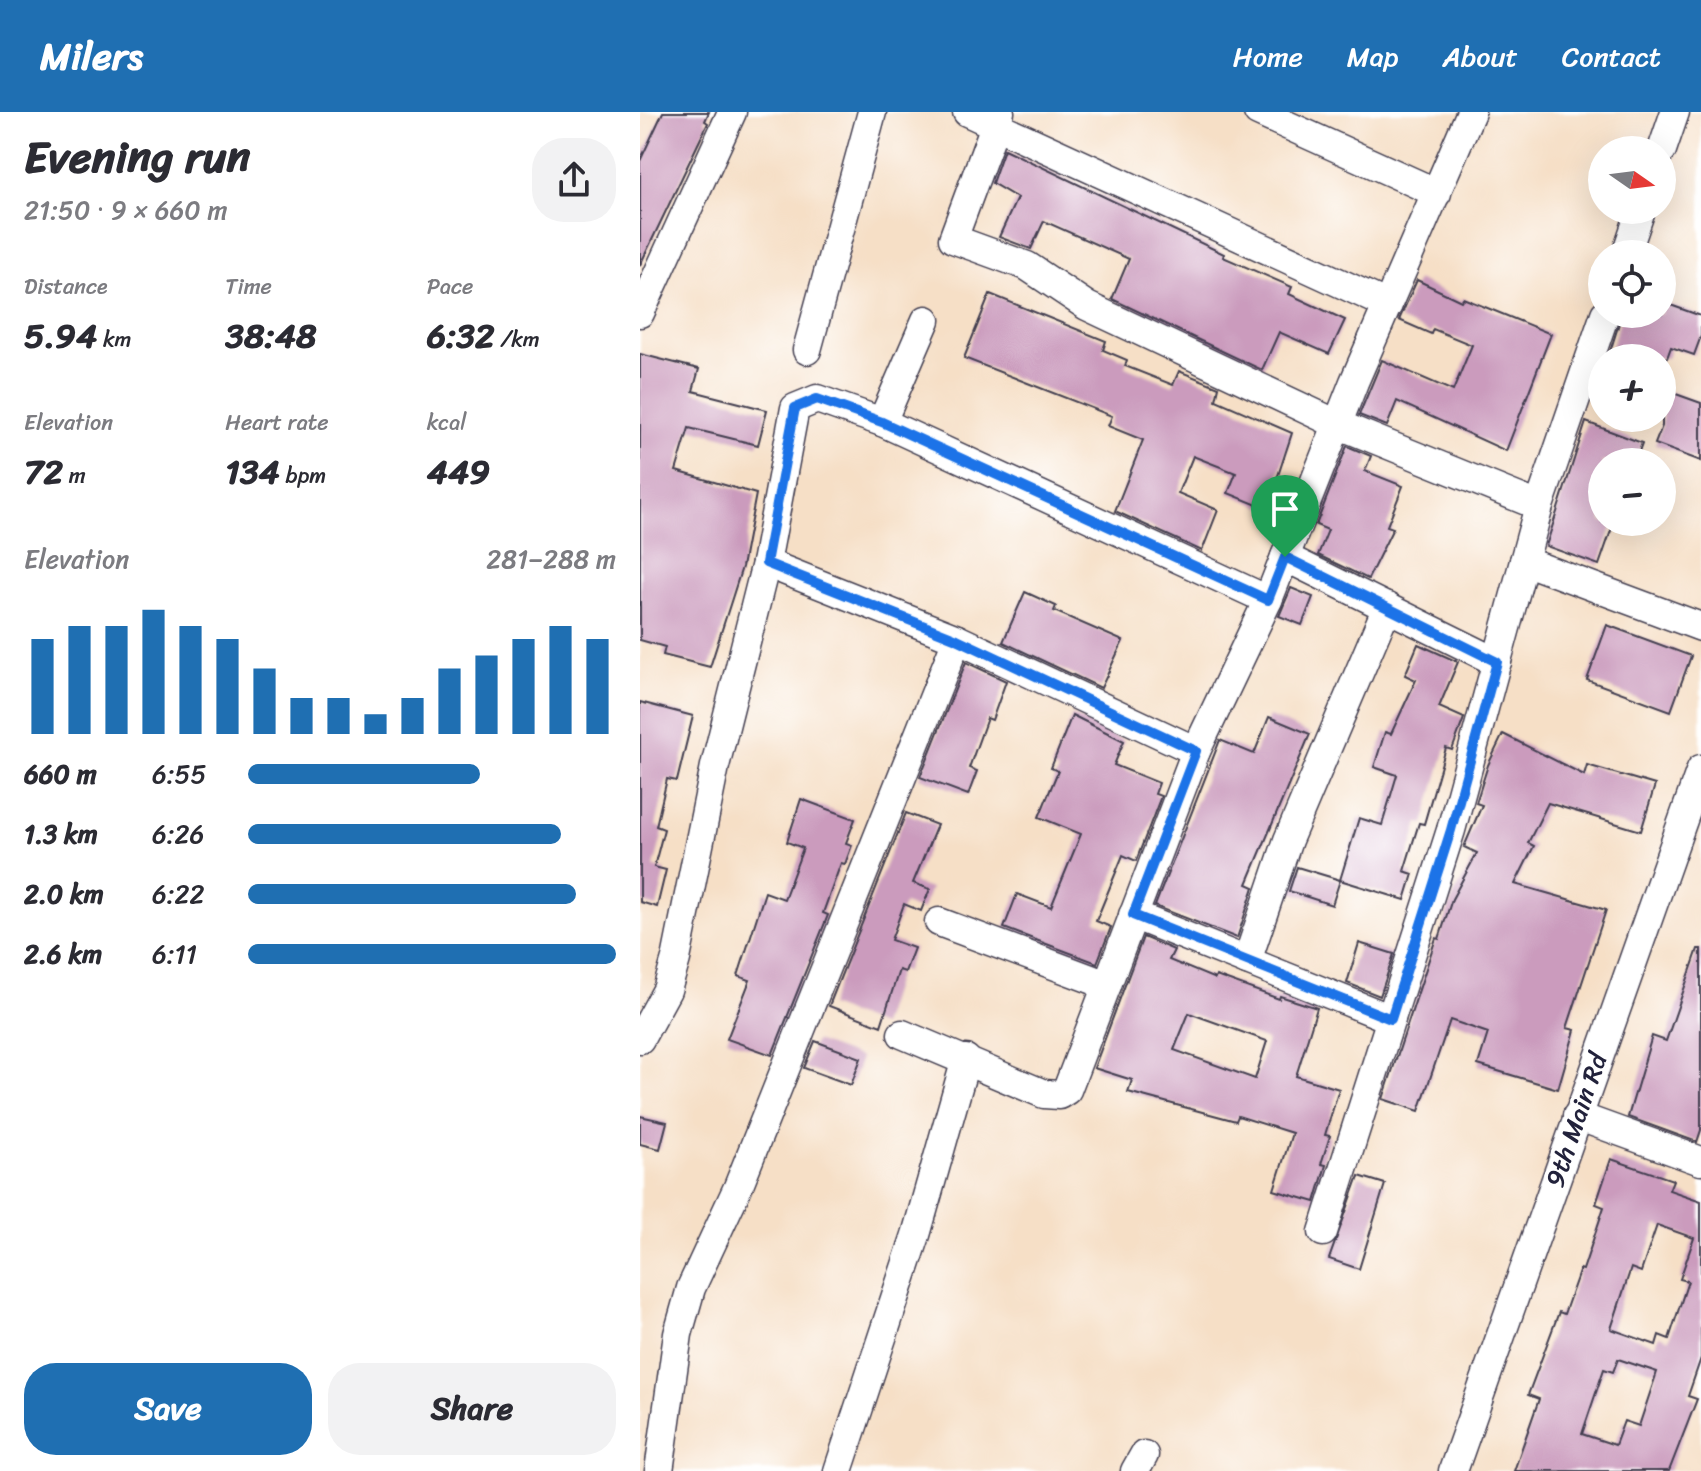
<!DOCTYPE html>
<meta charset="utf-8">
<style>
body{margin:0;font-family:Sriracha,sans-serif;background:#f2f2f3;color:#2b2b33;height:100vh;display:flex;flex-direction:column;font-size:30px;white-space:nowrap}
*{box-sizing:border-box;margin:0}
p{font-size:26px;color:#7c7c81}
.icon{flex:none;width:44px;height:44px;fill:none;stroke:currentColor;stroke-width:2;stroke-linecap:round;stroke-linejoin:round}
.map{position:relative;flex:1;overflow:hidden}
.side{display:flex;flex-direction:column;background:#fff;width:640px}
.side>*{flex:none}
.needle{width:52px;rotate:104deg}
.fabs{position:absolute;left:948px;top:24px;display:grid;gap:16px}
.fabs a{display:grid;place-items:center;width:88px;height:88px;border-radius:50%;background:#fff;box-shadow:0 8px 32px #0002;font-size:40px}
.pin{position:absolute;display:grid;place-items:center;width:68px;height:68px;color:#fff;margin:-82px -34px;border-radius:50% 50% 50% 0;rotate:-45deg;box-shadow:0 0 8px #0007}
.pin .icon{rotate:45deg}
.round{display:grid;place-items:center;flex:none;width:84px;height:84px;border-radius:32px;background:#f2f2f3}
.summary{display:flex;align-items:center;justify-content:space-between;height:136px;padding:0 24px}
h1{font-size:44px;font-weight:700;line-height:60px}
.metrics{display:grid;grid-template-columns:repeat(3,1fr);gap:12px;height:136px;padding:8px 24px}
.metrics div{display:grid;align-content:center}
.metrics b{font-size:34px;font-weight:700}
.metrics small{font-size:22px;font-weight:400}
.metrics p{font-size:22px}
.chart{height:224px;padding:16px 24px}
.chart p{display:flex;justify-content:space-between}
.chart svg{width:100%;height:144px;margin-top:8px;stroke:#1f6fb2;stroke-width:6}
.action{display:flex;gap:16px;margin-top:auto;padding:16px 24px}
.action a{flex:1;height:92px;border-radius:32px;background:#1f6fb2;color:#fff;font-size:32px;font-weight:700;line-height:92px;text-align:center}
.action a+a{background:#f2f2f3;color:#2b2b33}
ul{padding:0 24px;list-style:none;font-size:26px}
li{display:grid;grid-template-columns:128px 96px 1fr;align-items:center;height:60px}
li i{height:20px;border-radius:10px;background:#1f6fb2}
header{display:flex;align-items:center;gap:48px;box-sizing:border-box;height:112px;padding:0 40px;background:#1f6fb2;color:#fff}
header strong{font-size:38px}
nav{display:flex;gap:44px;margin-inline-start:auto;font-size:28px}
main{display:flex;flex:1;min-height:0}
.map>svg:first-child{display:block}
.building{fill:#cb9bbd;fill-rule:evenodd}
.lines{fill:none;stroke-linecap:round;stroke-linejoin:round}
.minor-casing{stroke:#423e50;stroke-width:31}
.minor{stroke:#fff;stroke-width:28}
.route-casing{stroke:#fff;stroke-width:16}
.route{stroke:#1a73e8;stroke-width:10}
.labels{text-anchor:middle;stroke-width:7;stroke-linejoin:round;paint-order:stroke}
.street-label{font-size:26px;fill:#22223b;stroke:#fff}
</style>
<header>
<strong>Milers</strong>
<nav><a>Home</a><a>Map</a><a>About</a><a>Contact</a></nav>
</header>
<main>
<section class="side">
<div class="summary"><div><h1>Evening run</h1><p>21:50 · 9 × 660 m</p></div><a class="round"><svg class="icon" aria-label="share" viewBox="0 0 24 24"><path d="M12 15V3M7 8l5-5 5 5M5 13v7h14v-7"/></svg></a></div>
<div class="metrics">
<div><p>Distance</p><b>5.94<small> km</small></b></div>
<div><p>Time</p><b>38:48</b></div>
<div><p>Pace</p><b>6:32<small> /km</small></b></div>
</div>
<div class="metrics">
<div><p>Elevation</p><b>72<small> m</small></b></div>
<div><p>Heart rate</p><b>134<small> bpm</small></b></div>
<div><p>kcal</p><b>449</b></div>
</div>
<div class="chart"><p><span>Elevation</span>281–288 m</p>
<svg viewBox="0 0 160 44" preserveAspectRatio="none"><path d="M5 44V15M15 44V11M25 44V11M35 44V6M45 44V11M55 44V15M65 44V24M75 44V33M85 44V33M95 44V38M105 44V33M115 44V24M125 44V20M135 44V15M145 44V11M155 44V15"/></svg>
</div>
<ul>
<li><b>660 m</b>6:55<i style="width:63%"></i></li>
<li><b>1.3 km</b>6:26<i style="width:85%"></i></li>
<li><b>2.0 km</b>6:22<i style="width:89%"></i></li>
<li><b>2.6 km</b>6:11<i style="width:100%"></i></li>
</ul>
<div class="action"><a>Save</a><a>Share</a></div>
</section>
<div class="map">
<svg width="1061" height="1359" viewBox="0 0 1061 1359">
<rect width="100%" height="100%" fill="#fff"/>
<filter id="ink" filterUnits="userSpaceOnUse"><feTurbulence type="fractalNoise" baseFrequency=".0125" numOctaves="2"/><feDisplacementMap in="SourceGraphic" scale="16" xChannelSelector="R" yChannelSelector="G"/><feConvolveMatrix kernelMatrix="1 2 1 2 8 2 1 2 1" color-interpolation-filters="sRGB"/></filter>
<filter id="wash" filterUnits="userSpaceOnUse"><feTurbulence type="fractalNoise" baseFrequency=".006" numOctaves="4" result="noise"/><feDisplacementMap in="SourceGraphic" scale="32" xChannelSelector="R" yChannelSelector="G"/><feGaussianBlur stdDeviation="1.8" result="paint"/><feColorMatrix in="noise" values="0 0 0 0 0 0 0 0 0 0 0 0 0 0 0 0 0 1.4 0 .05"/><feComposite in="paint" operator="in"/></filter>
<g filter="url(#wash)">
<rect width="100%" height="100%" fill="#f6dfc6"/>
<g id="blocks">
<!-- building -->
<g class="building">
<polygon points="23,0 69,0 65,9 68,11 0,153 0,49"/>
<polygon points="364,37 584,142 583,145 652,175 649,182 705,208 689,242 639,220 622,258 472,187 489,147 404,109 391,137 359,125 377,86 352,71"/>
<polygon points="777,168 821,189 823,186 911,222 866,339 757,289 747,314 719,303 742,248 813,279 832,233 793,217 791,222 759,208"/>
<polygon points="350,182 466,229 463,238 487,248 485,254 533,273 539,259 579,275 576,288 652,321 627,397 588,381 596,361 553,344 538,381 578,398 562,439 475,399 503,328 468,314 472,304 324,246"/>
<polygon points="1022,190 1061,204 1061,224 1054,243 1031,235 1027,246 968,246 982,202 1022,202"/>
<polygon points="0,242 59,257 53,279 127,298 118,333 49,316 36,359 116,382 102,455 70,555 23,543 25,535 0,528"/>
<polygon points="1022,277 1061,291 1061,349 1015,332 1022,314"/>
<polygon points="946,310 1002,331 995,350 962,350 962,410 974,410 959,453 906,434"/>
<polygon points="707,334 731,344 725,359 763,374 747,414 753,416 728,467 678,443 688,418 676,413"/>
<polygon points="651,476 673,485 662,513 639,504"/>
<polygon points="385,480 416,494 414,499 483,529 461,576 363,530"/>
<polygon points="967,513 1051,544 1031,599 947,568"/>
<polygon points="778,532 818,550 799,595 824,606 812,638 806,636 784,712 779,711 764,759 773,762 765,788 700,768 719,706 742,713 757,663 734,655 745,620 751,622 776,568 765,563"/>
<polygon points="326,550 366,569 352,608 347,606 329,656 337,659 328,683 280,665"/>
<polygon points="0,590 53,604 37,669 27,667 16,714 24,717 14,755 26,758 17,795 0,790"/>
<polygon points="432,603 484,629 474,653 519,671 515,682 521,684 496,749 483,743 456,809 471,815 457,851 364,816 377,782 411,795 441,722 399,705 418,659 411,656"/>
<polygon points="629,605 670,622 607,772 614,775 597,826 515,794 580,628 614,642"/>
<polygon points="863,622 944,663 947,653 1015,673 1001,719 908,691 888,731 894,734 875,772 966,798 927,916 935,918 918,977 838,953 848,921 810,908 779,999 743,987 796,826 799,827 812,787 837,741 824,735 842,693 836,691 848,653"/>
<polygon points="161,687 215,707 206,731 212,733 205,752 201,751 183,801 188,803 132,943 87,927 110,868 98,864 125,780 144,787 163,736 147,730"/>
<polygon points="266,701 297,713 273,771 290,777 281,799 264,792 251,828 274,836 265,860 259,858 241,914 189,894"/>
<polygon points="657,755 700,768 692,793 649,779"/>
<path d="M503,825L534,838L529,848L575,867L576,864L639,887L640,884L677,896L656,964L699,977L685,1023L690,1024L681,1052L686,1053L675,1090L634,1078L652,1021L598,1004L596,1009L488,980L492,968L454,956ZM549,901L627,929L615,967L534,938Z"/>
<polygon points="719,831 754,842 740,884 707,871"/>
<polygon points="1058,837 1061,837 1061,1018 1057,1030 988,1005 1012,924 1026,929"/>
<polygon points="175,929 221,946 211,973 164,956"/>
<polygon points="0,1004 27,1010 20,1037 0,1032"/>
<path d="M971,1047L1033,1068L1029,1078L1061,1089V1246L1048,1284L1057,1287L1029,1359H874L899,1287L888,1283L919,1200L924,1202L940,1157L943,1158L964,1095L956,1092ZM1017,1113L1054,1126L1040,1167L1048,1169L1029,1227L1019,1223L1016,1233L971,1217L991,1156L1001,1160ZM978,1247L1017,1260L999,1314L984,1309L975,1333L942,1322L964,1257L973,1260Z"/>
<polygon points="719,1064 745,1072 719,1157 689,1147"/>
</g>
</g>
</g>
<g filter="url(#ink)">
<use href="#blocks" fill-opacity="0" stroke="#423e50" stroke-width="2"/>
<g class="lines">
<defs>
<g id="minor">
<polyline points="327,0 748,193"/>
<polyline points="360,0 313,127 387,154 447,194 697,312 899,394"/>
<polyline points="618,0 797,81"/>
<polyline points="1022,38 1035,0"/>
<polyline points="986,142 1001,98"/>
<polyline points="0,201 92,0"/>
<polyline points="286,208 242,310 628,488"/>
<polyline points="167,238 232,0"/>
<polyline points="242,310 177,287 155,296 126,451 317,527 556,639"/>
<polyline points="645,445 857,550"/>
<polyline points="884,449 1061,515"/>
<polyline points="493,803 751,907"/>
<polyline points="299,810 467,873"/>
<polyline points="607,849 648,728 747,495"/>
<polyline points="262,922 404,982 419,983 427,978 556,639 628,488 714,270 831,0"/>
<polyline points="0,927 27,878 36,847 75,654 126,451"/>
<polyline points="937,1004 1061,1049"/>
<polyline points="683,1120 811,718 899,394 965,202"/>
<polyline points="19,1359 38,1222 51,1176 98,1075 317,527"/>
<polyline points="198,1359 276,1123 326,947"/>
<polyline points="495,1359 504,1343"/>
<polyline points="813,1359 1061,657"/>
</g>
</defs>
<!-- minor casing -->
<use href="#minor" class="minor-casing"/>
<!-- minor -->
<use href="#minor" class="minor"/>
</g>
</g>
<g class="lines" filter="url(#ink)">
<defs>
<polygon id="route" points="177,287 242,310 628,488 645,445 857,550 811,718 751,907 493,803 556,639 317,527 126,451 155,296"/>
</defs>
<!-- route casing -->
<use href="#route" class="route-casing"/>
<!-- route -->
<use href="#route" class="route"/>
</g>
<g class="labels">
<!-- street labels -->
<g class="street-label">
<text transform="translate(936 1008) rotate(-71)" y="9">9th Main Rd</text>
</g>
</g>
</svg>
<div class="fabs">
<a><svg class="needle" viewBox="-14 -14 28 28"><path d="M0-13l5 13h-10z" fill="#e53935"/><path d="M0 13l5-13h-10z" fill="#7c7c81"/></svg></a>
<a><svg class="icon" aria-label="locate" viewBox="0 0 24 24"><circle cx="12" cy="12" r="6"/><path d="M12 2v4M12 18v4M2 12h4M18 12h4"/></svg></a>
<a>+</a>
<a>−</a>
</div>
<div class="pin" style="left:645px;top:445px;background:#1e9e55"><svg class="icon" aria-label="arrive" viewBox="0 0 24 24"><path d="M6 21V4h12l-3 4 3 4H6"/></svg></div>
</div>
</main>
